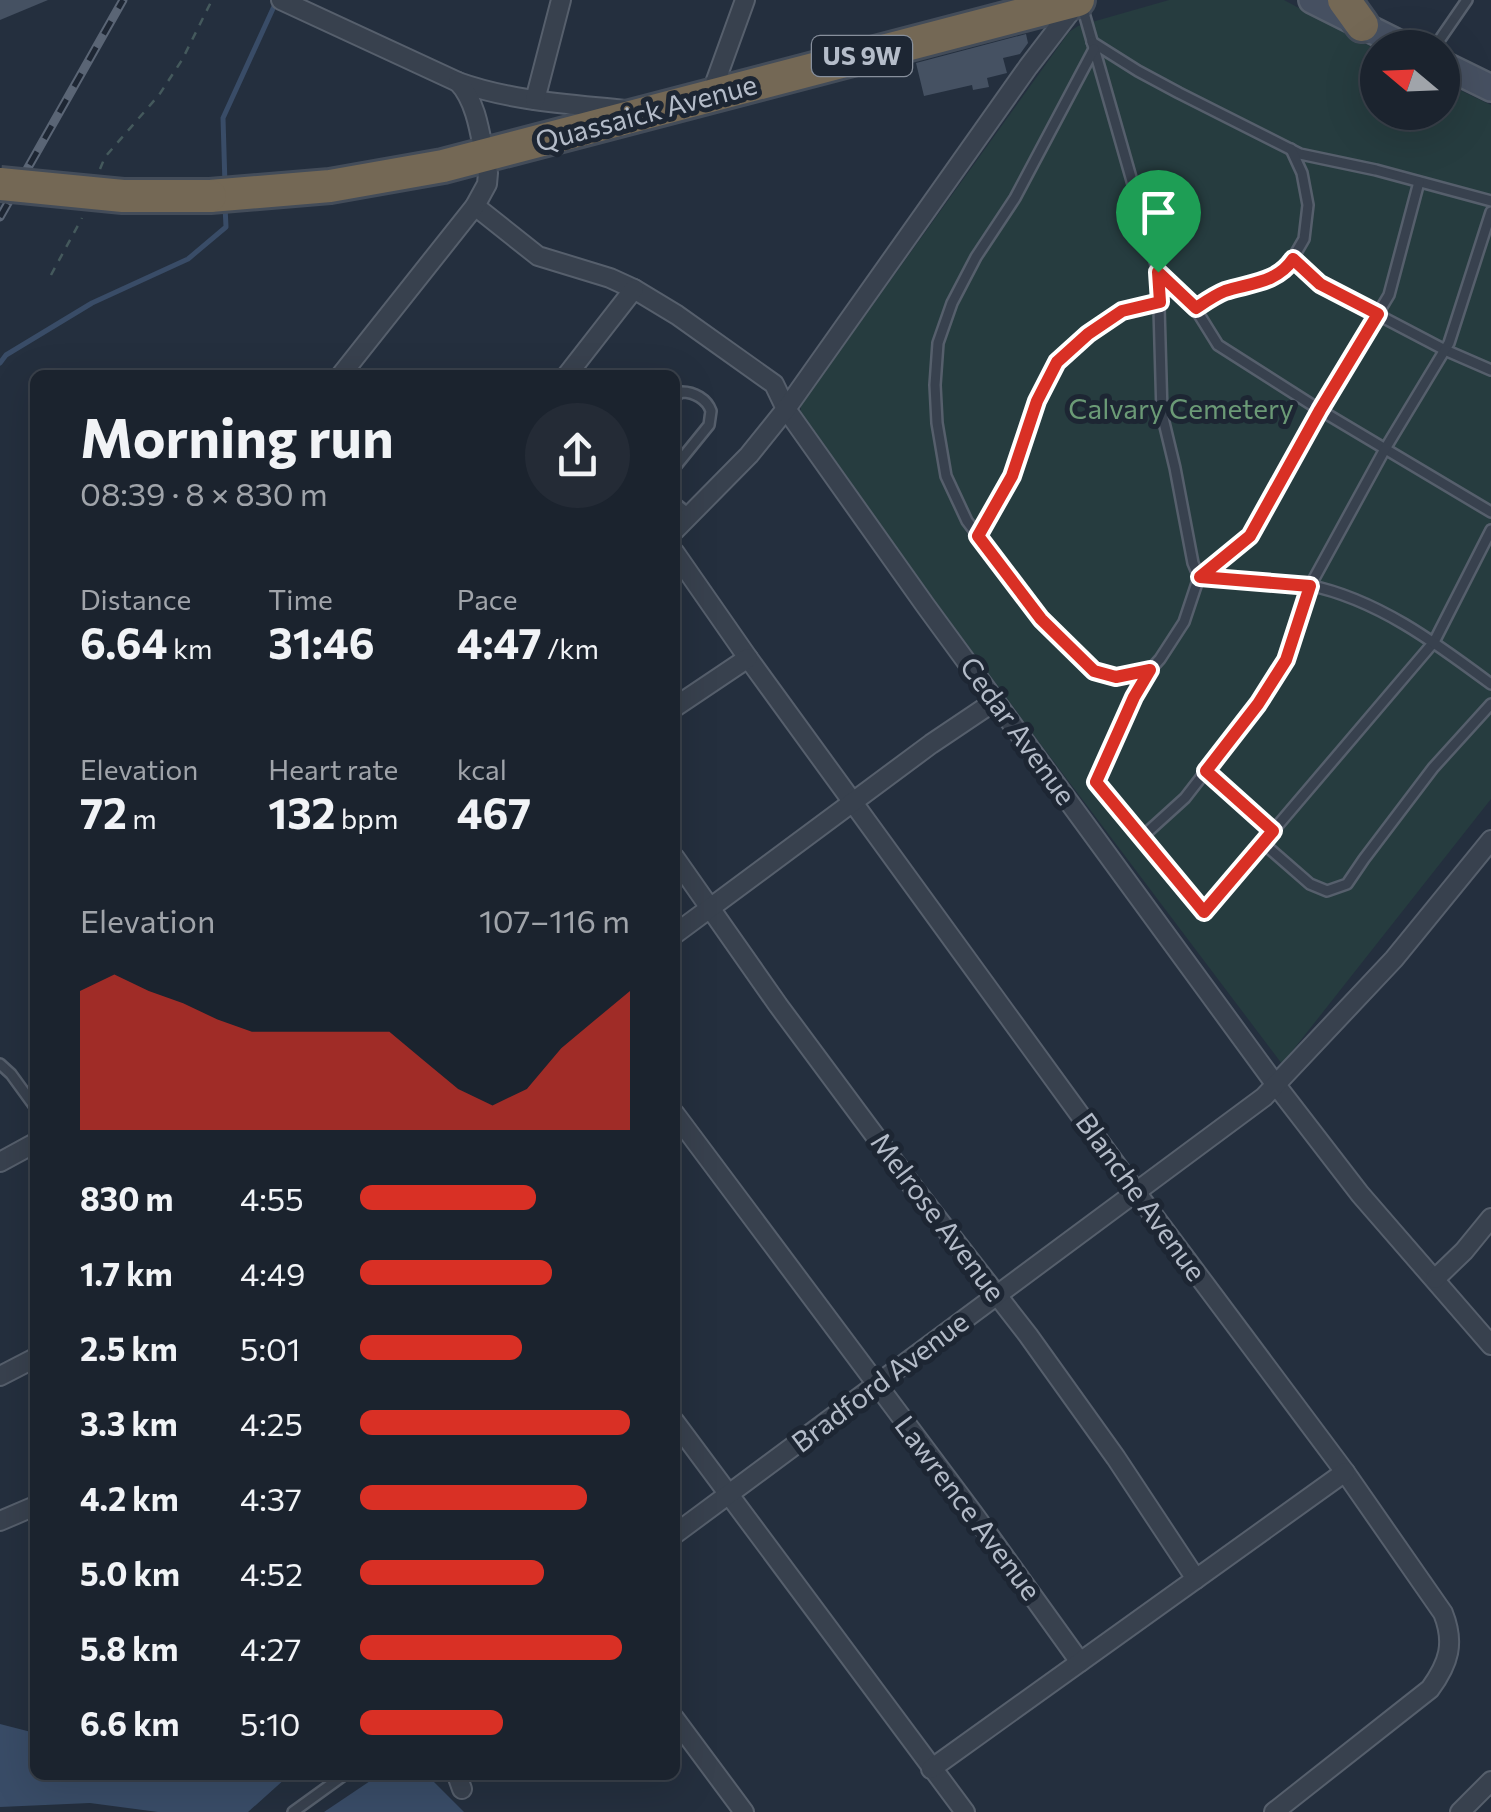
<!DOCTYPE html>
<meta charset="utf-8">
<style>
body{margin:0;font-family:Commissioner,sans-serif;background:#242b36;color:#f1f3f6;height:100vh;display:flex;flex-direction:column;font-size:38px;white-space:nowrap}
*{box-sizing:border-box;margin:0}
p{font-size:32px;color:#a0a4aa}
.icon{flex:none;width:55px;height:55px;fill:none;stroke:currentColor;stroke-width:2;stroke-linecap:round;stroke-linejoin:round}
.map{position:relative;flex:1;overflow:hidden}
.sheet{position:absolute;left:30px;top:370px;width:650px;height:1410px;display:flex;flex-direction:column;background:#1b232e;border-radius:15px;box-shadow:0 10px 40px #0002,0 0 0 2px #39404a}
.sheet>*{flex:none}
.needle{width:65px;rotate:289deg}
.tools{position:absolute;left:1360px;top:30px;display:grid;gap:20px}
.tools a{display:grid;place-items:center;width:100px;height:100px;border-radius:50%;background:#1b232e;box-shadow:0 10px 40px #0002,0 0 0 2px #39404a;font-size:50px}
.pin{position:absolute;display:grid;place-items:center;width:85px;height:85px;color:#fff;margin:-102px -42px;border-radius:50% 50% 50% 0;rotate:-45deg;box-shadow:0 0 10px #0007}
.pin .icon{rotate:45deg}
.round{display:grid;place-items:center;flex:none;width:105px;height:105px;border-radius:52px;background:#242b36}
.summary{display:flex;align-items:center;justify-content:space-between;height:170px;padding:0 50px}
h1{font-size:55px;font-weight:700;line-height:75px}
.stats{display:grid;grid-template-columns:repeat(3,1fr);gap:15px;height:170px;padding:10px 50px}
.stats div{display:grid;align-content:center}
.stats b{font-size:42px;font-weight:700}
.stats small{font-size:28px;font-weight:400}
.stats p{font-size:28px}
.chart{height:280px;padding:20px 50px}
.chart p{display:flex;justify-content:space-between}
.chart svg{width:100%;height:180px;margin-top:10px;fill:#d93025;opacity:.7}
ul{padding:0 50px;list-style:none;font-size:32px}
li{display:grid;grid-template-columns:160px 120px 1fr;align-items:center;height:75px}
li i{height:25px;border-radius:12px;background:#d93025}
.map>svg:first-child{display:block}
.green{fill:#263c3f}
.water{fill:#394c67}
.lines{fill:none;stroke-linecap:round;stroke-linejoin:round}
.stream{stroke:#394c67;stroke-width:5}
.building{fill:#455162}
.lane-casing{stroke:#565f6c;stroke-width:14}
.street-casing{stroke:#565f6c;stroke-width:22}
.secondary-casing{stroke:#565f6c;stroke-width:30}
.highway-casing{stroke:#434c59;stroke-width:38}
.path{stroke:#44595c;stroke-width:2.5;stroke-dasharray:8 8;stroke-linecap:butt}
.lane{stroke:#38414e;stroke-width:9}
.street{stroke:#38414e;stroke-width:18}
.secondary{stroke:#465061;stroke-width:25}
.highway{stroke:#746855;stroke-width:32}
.rail-casing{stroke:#5a6575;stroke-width:9}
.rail{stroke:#1d2633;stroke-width:5;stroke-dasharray:15;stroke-linecap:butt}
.highway-bridge-casing{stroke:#434c59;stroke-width:38;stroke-linecap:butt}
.highway-bridge{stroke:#746855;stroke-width:32}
.route-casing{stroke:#fff;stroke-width:20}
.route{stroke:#d93025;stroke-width:12}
.labels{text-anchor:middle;stroke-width:10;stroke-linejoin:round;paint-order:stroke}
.shield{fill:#1d2633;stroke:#878f9c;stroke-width:2.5}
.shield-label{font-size:25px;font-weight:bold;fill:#b4bcc9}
.street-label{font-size:28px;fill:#b4bcc9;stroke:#1d2633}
.park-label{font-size:28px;fill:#6b9a76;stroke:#1d2633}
</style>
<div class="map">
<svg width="1491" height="1812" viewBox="0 0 1491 1812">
<rect width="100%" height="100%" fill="#242f3e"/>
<!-- green -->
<polygon class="green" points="1169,0 1284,0 1377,50 1378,112 1442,112 1443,82 1491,105 1491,799 1282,1064 1048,754 800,418 801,405 1069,32 1078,26"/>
<!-- water -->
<g class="water">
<polygon points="0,1724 35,1733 35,1775 257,1775 286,1778 248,1812 158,1812 90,1803 0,1807"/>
<polygon points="379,1775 427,1775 464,1812 324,1812"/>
</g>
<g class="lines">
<!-- stream -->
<g class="stream">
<polyline points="225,185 223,118 276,2"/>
<polyline points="0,363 6,355 92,303 188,259 226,227 225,206"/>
</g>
</g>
<!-- building -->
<g class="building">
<polygon points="0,0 48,0 0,20"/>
<polygon points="1026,34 1028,43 1020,54 1003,58 1007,73 987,78 989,87 973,90 972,85 924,96 916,63"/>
</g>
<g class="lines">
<defs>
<g id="lane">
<polyline points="1082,6 1158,272 1195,308 1218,345 1320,410 1491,512"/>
<polyline points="1092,42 1138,71 1179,93 1300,154 1376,170 1491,201"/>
<polyline points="1434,48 1467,0"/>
<polyline points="1094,49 1015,198 976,257 952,303 938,343 935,385 937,423 946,476 967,521 1041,619 1094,671 1116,677 1150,670"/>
<polyline points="1293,259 1319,284 1445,350 1491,370"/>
<polyline points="1158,272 1162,414 1175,468 1193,563 1199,577 1184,622 1160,659 1150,670 1134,697 1096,782 1204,912 1434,642 1491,530"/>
<polyline points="1195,308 1221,293 1269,280 1289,265 1304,239 1308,205 1302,173 1291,149"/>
<path d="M675,396L682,392C694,392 707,399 711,411L709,425L675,467"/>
<polyline points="675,503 690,515"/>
<polyline points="978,536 1012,476 1037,401 1057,362 1088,334 1122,311 1160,302"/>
<polyline points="1199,577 1237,549 1250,536 1320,410 1389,295 1419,182"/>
<path d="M1199,577C1235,582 1272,579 1308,585C1377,599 1436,643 1491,684"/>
<polyline points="1206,771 1273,831"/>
<polyline points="1142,837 1185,798 1258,704 1285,660 1310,586 1385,449 1449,343 1491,212"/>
<polyline points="1263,843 1310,884 1327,891 1347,884 1364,859 1433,768 1491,704"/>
<polyline points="0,1064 11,1074 35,1107"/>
<polyline points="293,1812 344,1775"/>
</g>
<g id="street">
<path d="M281,0L458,82C511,101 569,104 625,110"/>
<polyline points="711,94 745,0"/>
<polyline points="535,100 561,0"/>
<polyline points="475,206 538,256 610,278 634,289 677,315 774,384 786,409 925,605 1276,1085 1360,1194 1491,1345"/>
<path d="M341,375L475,206L487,184L488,173C481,144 479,104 458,82"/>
<polyline points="567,375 634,289"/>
<polyline points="675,530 749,455 786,409 1028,67 1077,3"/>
<path d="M675,553L748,658L1136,1192L1345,1472L1443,1613C1455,1643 1449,1663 1430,1689L1274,1812"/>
<polyline points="675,707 748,658"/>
<polyline points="675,858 778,1005 913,1187 1028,1335 1116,1458 1196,1579"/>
<polyline points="675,934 931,744 995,701"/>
<polyline points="675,1114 973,1513 1080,1662"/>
<polyline points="0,1162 35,1143"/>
<polyline points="1435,1279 1464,1251 1491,1218"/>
<polyline points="0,1376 35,1358"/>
<polyline points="675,1422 965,1812"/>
<polyline points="0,1521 35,1506"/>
<polyline points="675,1534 1264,1097 1394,959 1491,840"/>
<polyline points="675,1719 744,1812"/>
<polyline points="931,1769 1345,1472"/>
<polyline points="457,1775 462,1789"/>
<polyline points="1460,1812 1491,1781"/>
</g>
<g id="secondary">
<polyline points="1312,0 1408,48"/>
<polyline points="1442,64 1491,88"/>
</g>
<g id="highway">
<polyline points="1344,0 1362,25"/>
<polyline points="210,196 330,186 443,166 1078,0"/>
</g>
</defs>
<!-- lane casing -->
<use href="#lane" class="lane-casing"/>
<!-- street casing -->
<use href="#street" class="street-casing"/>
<!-- secondary casing -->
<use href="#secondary" class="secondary-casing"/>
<!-- highway casing -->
<use href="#highway" class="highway-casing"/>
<!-- path -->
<g class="path">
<polyline points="100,169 105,157 159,95 182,60 212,0"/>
<polyline points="51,275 82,218"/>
</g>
<!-- lane -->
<use href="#lane" class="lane"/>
<!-- street -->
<use href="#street" class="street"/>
<!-- secondary -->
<use href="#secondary" class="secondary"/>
<!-- highway -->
<use href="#highway" class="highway"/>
<defs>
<polyline id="rail" points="0,217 123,0"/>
</defs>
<!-- rail casing -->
<use href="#rail" class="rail-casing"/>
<!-- rail -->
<use href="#rail" class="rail"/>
<defs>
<polyline id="highway-bridge" points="0,184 123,196 210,196"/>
</defs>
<!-- highway-bridge casing -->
<use href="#highway-bridge" class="highway-bridge-casing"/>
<!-- highway-bridge -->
<use href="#highway-bridge" class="highway-bridge"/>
</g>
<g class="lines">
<defs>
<path id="route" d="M1293,259L1320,284L1378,314L1320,410L1250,536L1200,577L1310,586L1286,660L1258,704L1206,771L1273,831L1204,912L1096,782L1134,697L1150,670L1116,677L1094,671L1041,619L978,536L1012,476L1037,401L1057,362L1088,334L1122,311L1160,302L1158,272L1196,308C1205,302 1215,295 1225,291C1250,283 1277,283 1293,259Z"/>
</defs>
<!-- route casing -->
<use href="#route" class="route-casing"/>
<!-- route -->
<use href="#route" class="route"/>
</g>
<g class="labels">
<!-- shield labels -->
<rect class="shield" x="812" y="36" width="100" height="40" rx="8"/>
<g class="shield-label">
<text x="862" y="65">US 9W</text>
</g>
<!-- street labels -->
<g class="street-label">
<text transform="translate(646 113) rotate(-15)" y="10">Quassaick Avenue</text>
<text transform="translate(1018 731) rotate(54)" y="10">Cedar Avenue</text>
<text transform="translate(1141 1197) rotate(54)" y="10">Blanche Avenue</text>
<text transform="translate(938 1217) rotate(53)" y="10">Melrose Avenue</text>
<text transform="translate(880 1382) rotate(-37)" y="10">Bradford Avenue</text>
<text transform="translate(968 1508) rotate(53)" y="10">Lawrence Avenue</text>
</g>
<!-- park labels -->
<g class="park-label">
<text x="1181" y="419">Calvary Cemetery</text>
</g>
</g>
</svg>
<div class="tools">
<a><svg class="needle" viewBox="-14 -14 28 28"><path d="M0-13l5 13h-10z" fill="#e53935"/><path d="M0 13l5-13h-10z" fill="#a0a4aa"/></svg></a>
</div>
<div class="pin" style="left:1158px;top:272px;background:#1e9e55"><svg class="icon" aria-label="arrive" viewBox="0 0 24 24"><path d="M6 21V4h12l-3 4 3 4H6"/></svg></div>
<section class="sheet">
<div class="summary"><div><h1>Morning run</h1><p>08:39 · 8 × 830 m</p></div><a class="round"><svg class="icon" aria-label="share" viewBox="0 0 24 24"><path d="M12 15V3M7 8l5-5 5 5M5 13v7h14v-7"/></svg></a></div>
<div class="stats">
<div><p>Distance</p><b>6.64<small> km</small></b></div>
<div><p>Time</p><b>31:46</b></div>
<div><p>Pace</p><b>4:47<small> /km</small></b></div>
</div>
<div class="stats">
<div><p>Elevation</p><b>72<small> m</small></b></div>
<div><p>Heart rate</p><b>132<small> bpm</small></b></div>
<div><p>kcal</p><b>467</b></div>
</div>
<div class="chart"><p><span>Elevation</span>107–116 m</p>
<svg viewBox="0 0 160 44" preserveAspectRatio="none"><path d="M0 44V10L10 6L20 10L30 13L40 17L50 20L60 20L70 20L80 20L90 20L100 27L110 34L120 38L130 34L140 24L150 17L160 10V44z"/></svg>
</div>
<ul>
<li><b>830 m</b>4:55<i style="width:65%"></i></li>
<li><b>1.7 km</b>4:49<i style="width:71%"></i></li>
<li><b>2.5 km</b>5:01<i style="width:60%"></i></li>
<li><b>3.3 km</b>4:25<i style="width:100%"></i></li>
<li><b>4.2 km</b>4:37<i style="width:84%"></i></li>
<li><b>5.0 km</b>4:52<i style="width:68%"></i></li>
<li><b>5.8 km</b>4:27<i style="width:97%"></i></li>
<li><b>6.6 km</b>5:10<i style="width:53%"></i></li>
</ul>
</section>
</div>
